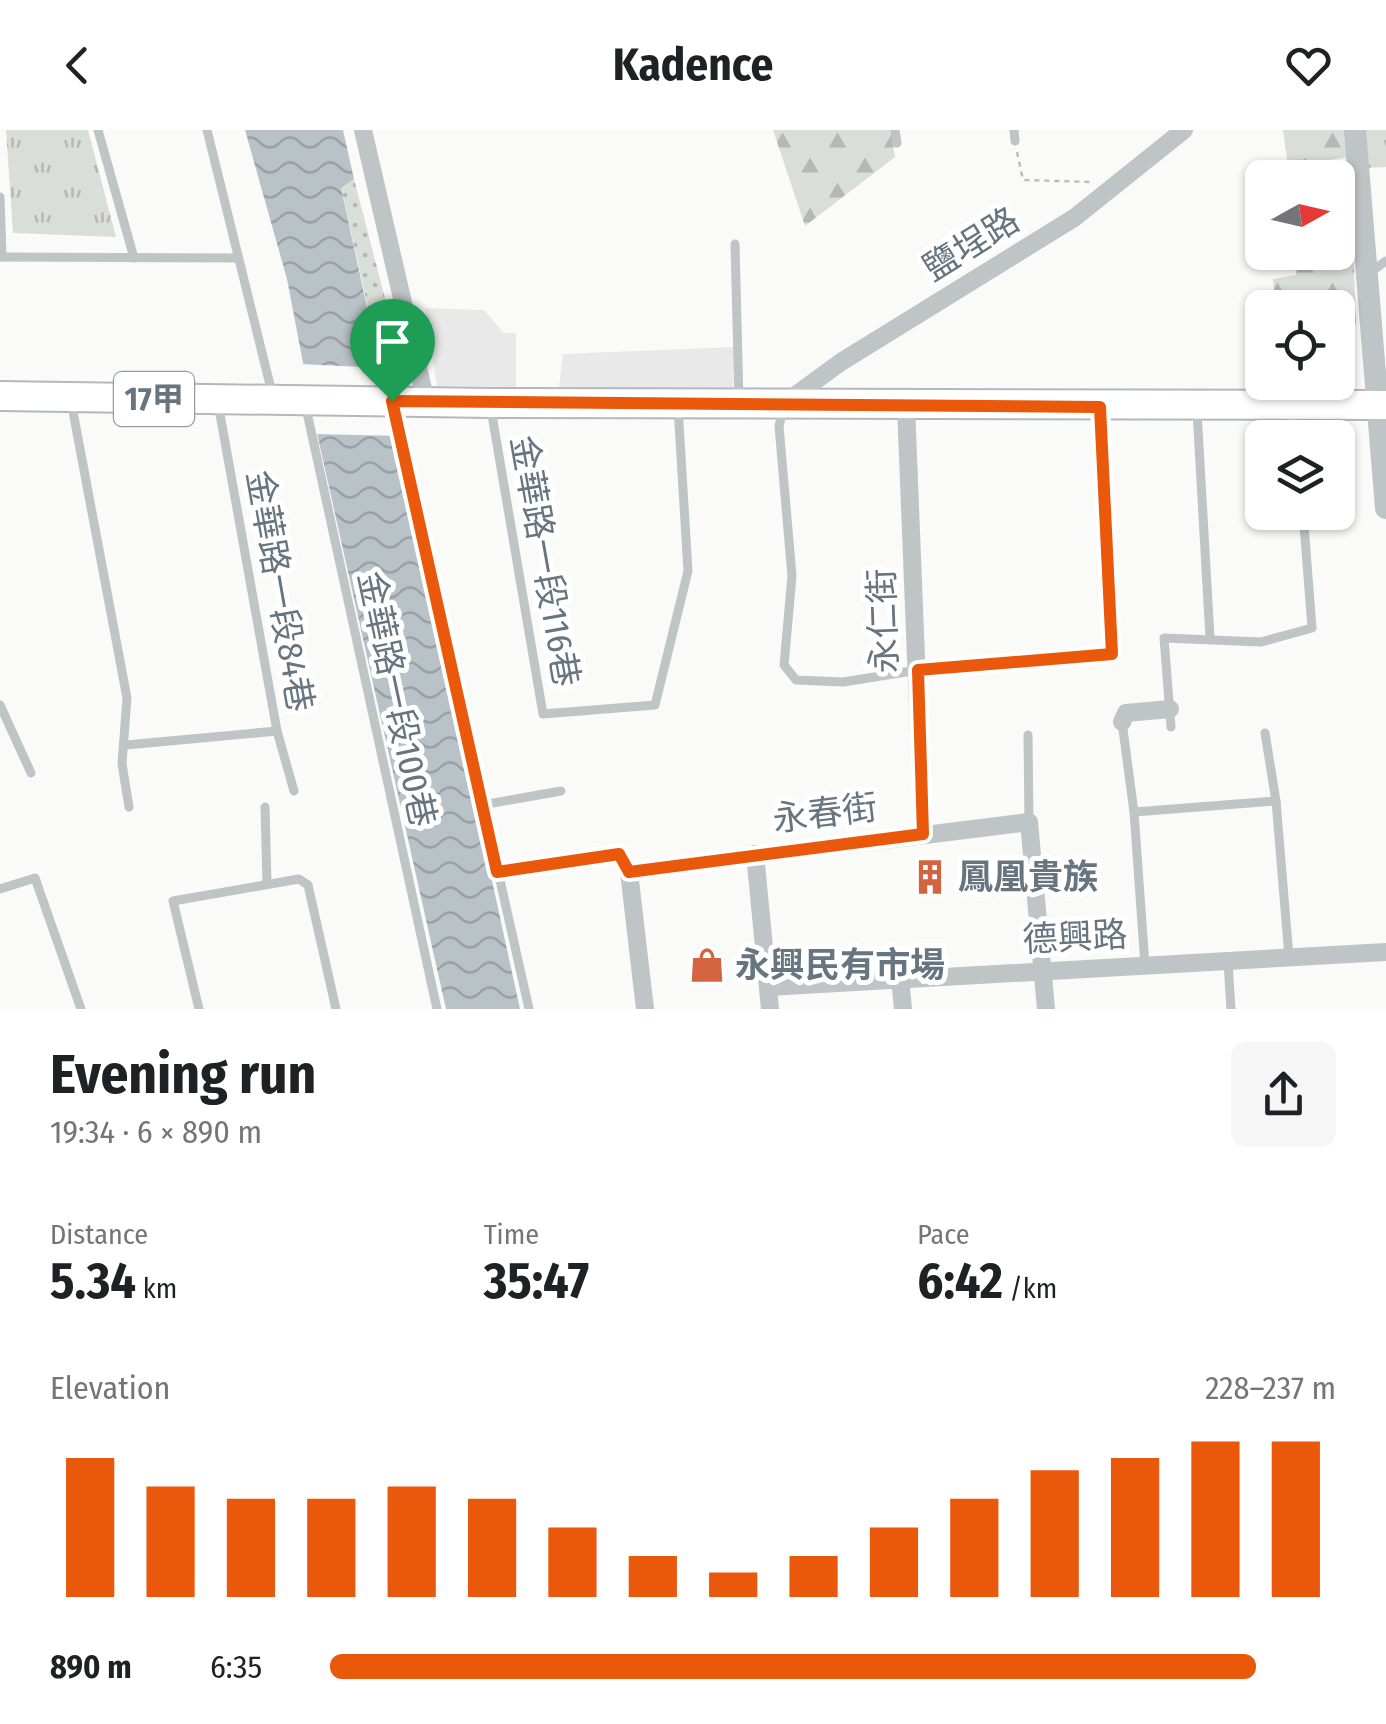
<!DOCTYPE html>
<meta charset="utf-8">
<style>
body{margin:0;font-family:"Fira Sans Condensed","Noto Sans TC",sans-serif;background:#f6f6f6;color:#202124;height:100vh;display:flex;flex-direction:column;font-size:38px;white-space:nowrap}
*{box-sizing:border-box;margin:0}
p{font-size:32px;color:#757577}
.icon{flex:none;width:55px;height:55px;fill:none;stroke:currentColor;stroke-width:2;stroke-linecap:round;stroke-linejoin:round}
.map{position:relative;height:879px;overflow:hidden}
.side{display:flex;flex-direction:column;background:#fff;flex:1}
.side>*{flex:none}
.needle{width:65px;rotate:82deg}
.fabs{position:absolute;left:1245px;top:30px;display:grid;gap:20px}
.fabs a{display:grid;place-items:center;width:110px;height:110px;border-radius:15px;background:#fff;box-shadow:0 2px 8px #0004;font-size:50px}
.pin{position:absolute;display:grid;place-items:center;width:85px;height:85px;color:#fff;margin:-102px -42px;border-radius:50% 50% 50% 0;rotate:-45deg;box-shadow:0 0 10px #0007}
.pin .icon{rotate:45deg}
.round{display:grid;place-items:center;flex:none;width:105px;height:105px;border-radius:15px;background:#f6f6f6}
.head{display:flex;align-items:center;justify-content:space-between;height:170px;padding:0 50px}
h1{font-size:55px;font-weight:700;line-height:75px}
.metrics{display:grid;grid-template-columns:repeat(3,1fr);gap:15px;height:170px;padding:10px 50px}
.metrics div{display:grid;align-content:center}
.metrics b{font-size:50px;font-weight:700}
.metrics small{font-size:28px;font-weight:400}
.metrics p{font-size:28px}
.chart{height:280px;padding:20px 50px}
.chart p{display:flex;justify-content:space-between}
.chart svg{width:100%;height:180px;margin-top:10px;stroke:#ea580c;stroke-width:6}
ul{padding:0 50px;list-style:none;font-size:32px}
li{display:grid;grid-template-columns:160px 120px 1fr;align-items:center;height:75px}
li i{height:25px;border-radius:12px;background:#ea580c}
header{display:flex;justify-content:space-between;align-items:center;height:130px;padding:0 50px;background:#fff;font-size:45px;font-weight:700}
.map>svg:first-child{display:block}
.built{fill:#e8e9e8}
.grass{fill:url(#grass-dots)}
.forest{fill:url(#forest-firs)}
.park{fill:url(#park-tufts)}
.water{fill:url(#water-waves)}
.pier{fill:#fafaf8}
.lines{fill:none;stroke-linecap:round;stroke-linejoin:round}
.primary-casing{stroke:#b3b8bc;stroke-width:32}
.path{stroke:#babdc0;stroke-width:2.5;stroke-dasharray:5 5;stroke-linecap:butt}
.service{stroke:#bfc4c7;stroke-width:9}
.minor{stroke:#bfc4c7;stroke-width:18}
.tertiary{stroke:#bfc4c7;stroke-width:22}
.primary{stroke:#fff;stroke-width:28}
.route-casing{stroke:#fff;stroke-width:20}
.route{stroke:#ea580c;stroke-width:12}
.labels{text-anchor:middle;stroke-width:10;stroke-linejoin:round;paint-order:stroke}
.shield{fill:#fff;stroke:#959ea6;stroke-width:2.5}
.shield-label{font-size:32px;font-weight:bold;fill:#677580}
.street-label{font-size:35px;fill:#677580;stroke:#fff}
.poi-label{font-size:35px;font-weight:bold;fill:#677580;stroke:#fff;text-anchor:start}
</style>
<header><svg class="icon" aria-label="back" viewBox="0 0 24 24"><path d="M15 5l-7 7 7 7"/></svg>Kadence<svg class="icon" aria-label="heart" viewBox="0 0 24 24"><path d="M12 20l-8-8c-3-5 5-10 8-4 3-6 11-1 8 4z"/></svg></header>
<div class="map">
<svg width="1386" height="879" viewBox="0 0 1386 879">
<defs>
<pattern id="grass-dots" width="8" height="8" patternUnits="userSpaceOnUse" patternTransform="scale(2.5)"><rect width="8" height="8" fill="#daded8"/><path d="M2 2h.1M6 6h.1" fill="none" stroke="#b5b9b4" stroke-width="1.8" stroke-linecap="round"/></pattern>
<pattern id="forest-firs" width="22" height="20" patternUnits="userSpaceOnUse" patternTransform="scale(2.5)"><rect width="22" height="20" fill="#daded8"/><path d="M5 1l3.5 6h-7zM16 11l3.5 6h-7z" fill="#b5b9b4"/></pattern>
<pattern id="park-tufts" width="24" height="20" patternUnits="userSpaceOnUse" patternTransform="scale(2.5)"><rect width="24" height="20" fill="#daded8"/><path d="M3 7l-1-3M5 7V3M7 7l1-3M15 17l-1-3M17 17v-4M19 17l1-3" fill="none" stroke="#b5b9b4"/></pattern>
<pattern id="water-waves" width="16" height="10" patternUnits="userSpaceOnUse" patternTransform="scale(2.5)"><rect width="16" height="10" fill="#b9c2c7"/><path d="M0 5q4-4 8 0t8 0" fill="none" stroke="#9aa2a7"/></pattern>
</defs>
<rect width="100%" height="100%" fill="#fafaf8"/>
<!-- built -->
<g class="built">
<polygon points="425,178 484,180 504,203 516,203 516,257 437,256"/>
<polygon points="734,217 733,261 559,257 563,224"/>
</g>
<!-- grass -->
<polygon class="grass" points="354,49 408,257 386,259 341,57"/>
<!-- forest -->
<g class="forest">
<polygon points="773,0 891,0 895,27 805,96"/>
<polygon points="1283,0 1346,0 1349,27 1288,36"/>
<polygon points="1353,106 1356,195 1338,197 1338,178 1276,177 1273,149 1296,145 1295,123 1338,122 1338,108"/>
</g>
<!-- park -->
<g class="park">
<polygon points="6,0 88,0 116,107 13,103"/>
<polygon points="1361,0 1386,0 1386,37 1364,38"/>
</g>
<!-- water -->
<polygon class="water" points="245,0 343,0 354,49 341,58 520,879 446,879 314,290 287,149"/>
<!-- pier -->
<polygon class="pier" points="299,234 386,238 400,306 314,304"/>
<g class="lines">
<defs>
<polyline id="primary" points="0,266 491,273 1386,275"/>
</defs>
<!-- primary casing -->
<use href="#primary" class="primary-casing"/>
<!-- path -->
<polyline class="path" points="1017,22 1023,50 1092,52"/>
<!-- service -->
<g class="service">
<polyline points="98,0 134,128"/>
<polyline points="207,0 273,267"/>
<polyline points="895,0 897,13"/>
<polyline points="1014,0 1015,11"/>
<polyline points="0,67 2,127"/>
<polyline points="735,114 739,271"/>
<polyline points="0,127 238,128"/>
<polyline points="1368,144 1386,131"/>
<polyline points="71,271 127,568 122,634 129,677"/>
<polyline points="218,273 277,601 294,661"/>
<polyline points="305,273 437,879"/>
<polyline points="393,274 529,879"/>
<polyline points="784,276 779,296 792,446 784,535 796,550 843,552 918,540 1112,524 1100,278"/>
<polyline points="491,279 543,584 655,575 688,441 678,277"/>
<polyline points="1291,280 1295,308"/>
<polyline points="1197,281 1210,508"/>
<polyline points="0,575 31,643"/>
<polyline points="1122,592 1134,682 1145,835"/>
<polyline points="1171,597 1164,508 1261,512 1312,498 1303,382"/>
<polyline points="1265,603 1276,671 1289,827"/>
<polyline points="1028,605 1029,692"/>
<polyline points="126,615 277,601"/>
<polyline points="482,675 561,661"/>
<polyline points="265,677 267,754"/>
<polyline points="1134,682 1276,671"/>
<polyline points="497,742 619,724 629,742"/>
<polyline points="0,759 35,748 81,879"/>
<polyline points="1228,832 1231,879"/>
<polyline points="199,879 173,771 299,749 308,755 336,879"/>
</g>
<!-- minor -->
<g class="minor">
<polyline points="363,0 426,272"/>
<polyline points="785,273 841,232 1074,88 1184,0"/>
<polyline points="906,276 923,704"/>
<polyline points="1122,592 1126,583 1170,579"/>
<polyline points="755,724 770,879"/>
<polyline points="900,849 903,879"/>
<polyline points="768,857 1386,822"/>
<polyline points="645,879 629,742 1029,692 1046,879"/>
</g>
<!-- tertiary -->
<polyline class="tertiary" points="1355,0 1386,378"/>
<!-- primary -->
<use href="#primary" class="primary"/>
</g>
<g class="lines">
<defs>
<polygon id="route" points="392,271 1100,277 1112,524 918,540 923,704 629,742 619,724 497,742"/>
</defs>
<!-- route casing -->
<use href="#route" class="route-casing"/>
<!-- route -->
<use href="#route" class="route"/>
</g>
<!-- icons -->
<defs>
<symbol id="building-bare" viewBox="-9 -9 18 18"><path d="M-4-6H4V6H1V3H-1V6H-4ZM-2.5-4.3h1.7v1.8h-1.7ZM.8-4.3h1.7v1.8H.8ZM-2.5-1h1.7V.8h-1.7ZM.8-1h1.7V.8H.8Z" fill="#d3643f" stroke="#fff" stroke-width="2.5" paint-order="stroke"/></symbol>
<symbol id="shop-bare" viewBox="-9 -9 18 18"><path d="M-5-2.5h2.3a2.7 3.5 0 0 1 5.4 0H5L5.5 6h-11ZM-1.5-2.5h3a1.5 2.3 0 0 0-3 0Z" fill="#d3643f" stroke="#fff" stroke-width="2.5" paint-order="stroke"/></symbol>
</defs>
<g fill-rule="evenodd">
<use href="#building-bare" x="905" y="722" width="50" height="50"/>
<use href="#shop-bare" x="682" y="810" width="50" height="50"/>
</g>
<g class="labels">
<!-- shield labels -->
<rect class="shield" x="114" y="242" width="80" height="54" rx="8"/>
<g class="shield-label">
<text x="154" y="280">17甲</text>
</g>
<!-- street labels -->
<g class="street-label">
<text transform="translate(971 114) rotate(-32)" y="12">鹽埕路</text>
<text transform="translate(545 431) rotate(80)" y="12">金華路一段116巷</text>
<text transform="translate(280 461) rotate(80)" y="12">金華路一段84巷</text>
<text transform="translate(883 491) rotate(-92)" y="12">永仁街</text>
<text transform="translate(397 569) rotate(78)" y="12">金華路一段100巷</text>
<text transform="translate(825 683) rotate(-7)" y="12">永春街</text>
<text transform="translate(1075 807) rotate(-3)" y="12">德興路</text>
</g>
<!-- poi labels -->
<g class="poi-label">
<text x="958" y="759">鳳凰貴族</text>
<text x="735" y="847">永興民有市場</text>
</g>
</g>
</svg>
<div class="fabs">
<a><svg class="needle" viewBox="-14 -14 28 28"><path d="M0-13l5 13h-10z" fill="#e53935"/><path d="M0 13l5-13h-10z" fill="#757577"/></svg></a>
<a><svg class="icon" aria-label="locate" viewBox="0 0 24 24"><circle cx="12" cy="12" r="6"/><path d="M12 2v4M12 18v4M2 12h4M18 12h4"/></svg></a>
<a><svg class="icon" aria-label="layers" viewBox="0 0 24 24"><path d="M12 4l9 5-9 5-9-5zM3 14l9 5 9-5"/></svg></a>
</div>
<div class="pin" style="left:392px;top:271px;background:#1e9e55"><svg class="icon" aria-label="arrive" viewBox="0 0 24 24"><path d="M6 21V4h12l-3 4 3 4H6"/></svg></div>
</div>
<section class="side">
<div class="head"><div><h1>Evening run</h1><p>19:34 · 6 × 890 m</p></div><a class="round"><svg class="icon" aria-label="share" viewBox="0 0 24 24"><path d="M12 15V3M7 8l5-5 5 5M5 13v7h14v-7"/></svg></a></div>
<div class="metrics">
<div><p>Distance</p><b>5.34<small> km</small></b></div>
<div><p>Time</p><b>35:47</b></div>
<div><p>Pace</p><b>6:42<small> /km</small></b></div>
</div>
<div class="chart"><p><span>Elevation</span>228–237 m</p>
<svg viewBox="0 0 160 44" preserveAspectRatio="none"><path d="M5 44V10M15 44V17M25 44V20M35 44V20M45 44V17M55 44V20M65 44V27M75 44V34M85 44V38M95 44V34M105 44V27M115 44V20M125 44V13M135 44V10M145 44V6M155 44V6"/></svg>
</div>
<ul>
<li><b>890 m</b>6:35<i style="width:92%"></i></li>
</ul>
</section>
